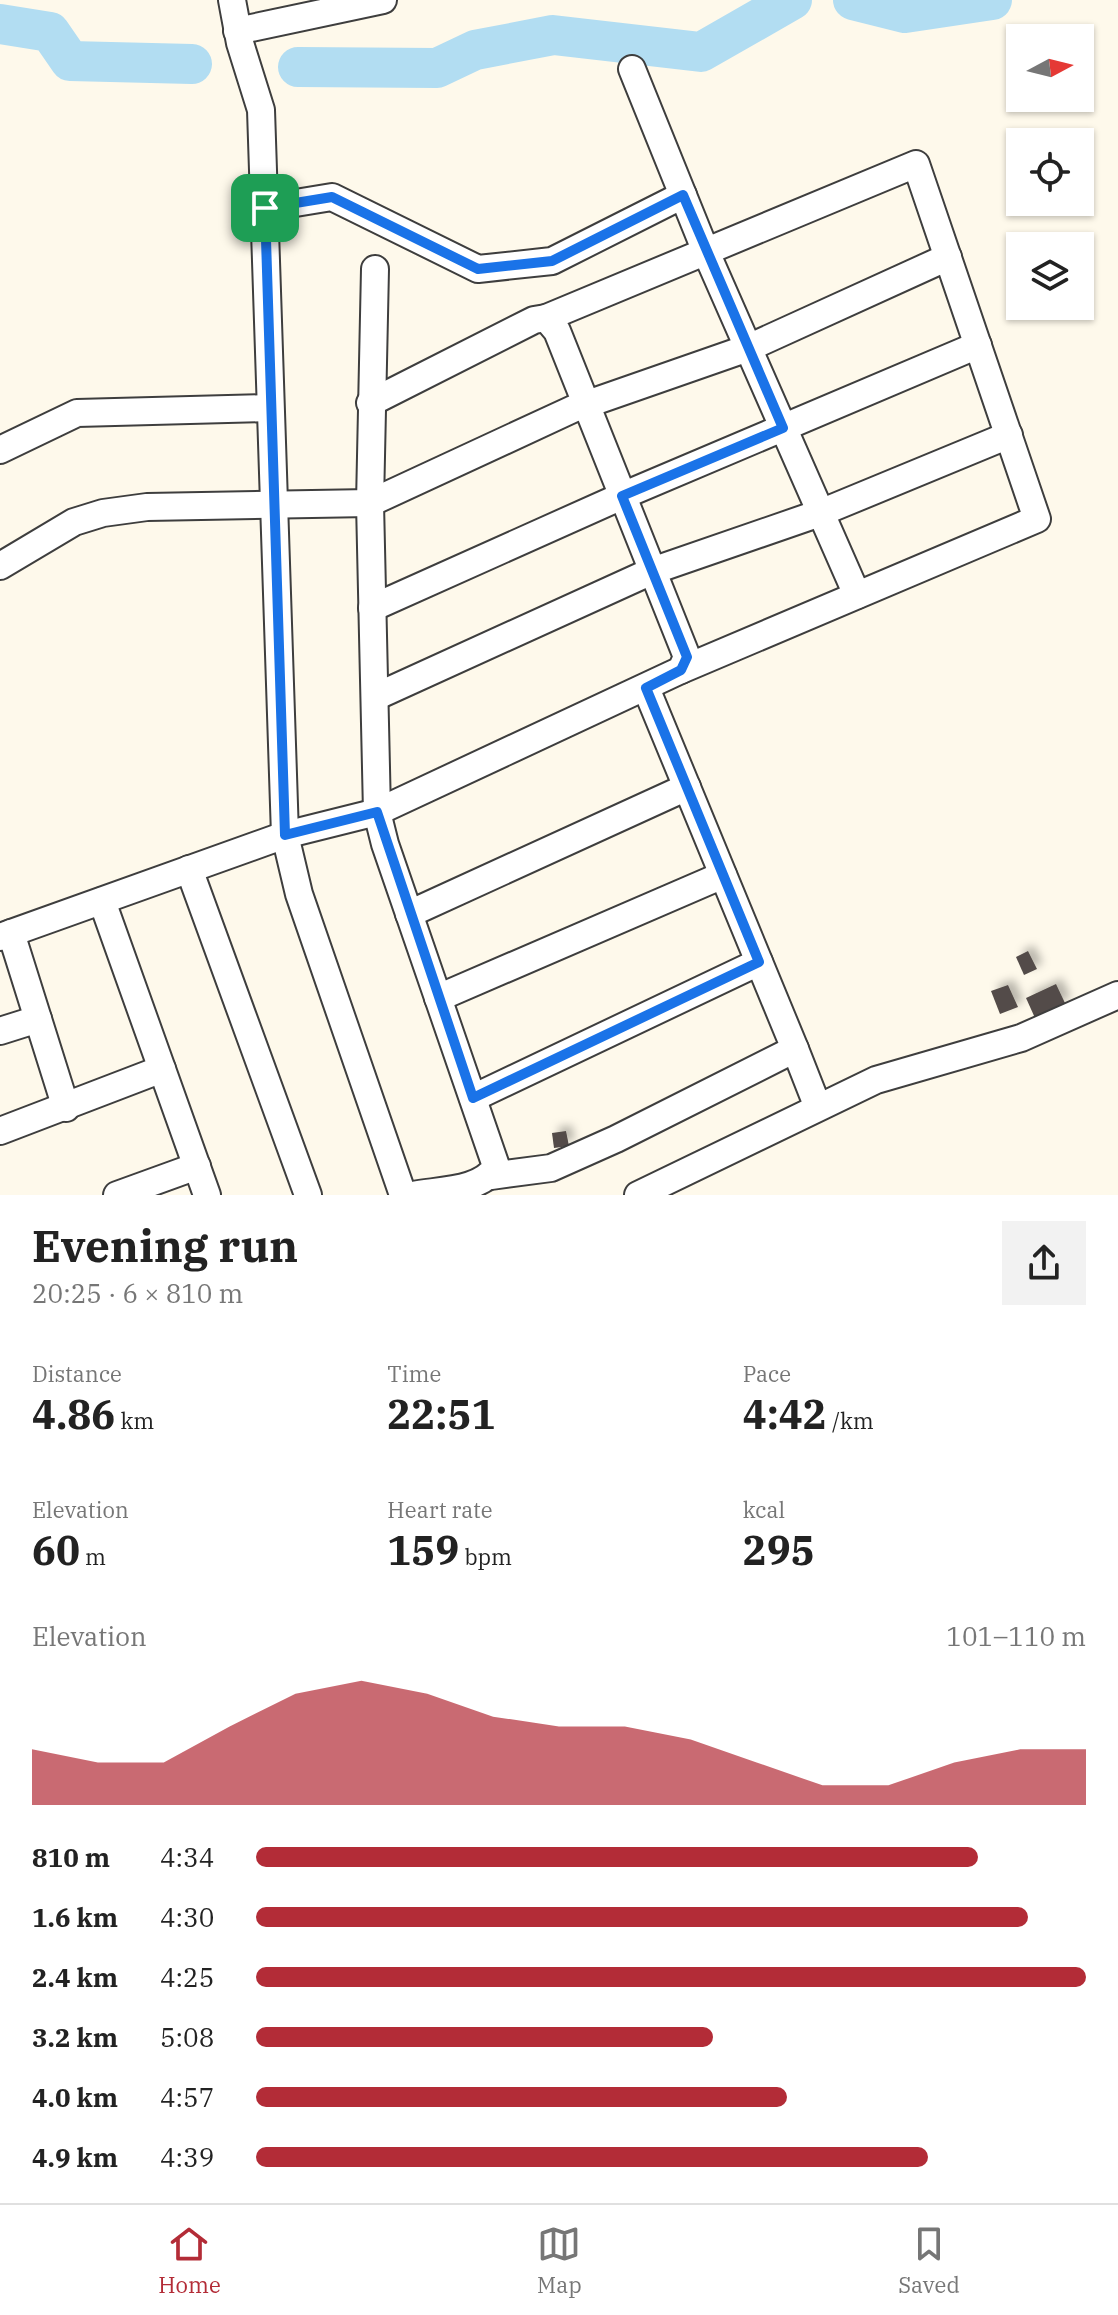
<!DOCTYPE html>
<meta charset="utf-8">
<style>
body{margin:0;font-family:"IBM Plex Serif",serif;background:#f2f2f2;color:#222;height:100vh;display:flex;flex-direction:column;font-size:30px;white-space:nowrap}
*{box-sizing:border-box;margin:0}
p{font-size:26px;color:#767676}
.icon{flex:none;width:44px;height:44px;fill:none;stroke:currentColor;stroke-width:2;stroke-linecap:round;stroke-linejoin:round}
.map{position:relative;height:1195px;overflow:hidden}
.details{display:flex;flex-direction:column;background:#fff;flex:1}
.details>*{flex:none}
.needle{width:52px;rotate:83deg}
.buttons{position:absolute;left:1006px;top:24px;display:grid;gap:16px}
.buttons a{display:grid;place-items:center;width:88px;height:88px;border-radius:0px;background:#fff;box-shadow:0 2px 6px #0004;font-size:40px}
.pin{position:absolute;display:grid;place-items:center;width:68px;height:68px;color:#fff;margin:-34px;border-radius:16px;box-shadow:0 4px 12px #0006}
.round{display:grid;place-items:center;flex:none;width:84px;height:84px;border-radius:0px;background:#f2f2f2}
.head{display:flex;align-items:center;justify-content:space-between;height:136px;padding:0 32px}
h1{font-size:44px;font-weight:800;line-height:60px}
.figures{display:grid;grid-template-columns:repeat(3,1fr);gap:12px;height:136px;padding:8px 32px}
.figures div{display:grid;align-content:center}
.figures b{font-size:40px;font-weight:800}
.figures small{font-size:22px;font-weight:400}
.figures p{font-size:22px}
.chart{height:224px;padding:16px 32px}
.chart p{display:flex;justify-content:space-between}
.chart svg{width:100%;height:144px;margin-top:8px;fill:#b32c37;opacity:.7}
ul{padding:0 32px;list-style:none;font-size:26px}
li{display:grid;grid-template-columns:128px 96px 1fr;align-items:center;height:60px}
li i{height:20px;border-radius:10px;background:#b32c37}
.tabs{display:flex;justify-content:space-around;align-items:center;height:112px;border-top:2px solid #e0e0e0;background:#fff;font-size:22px;color:#767676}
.tabs a{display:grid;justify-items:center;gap:4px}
.tabs .active{color:#b32c37}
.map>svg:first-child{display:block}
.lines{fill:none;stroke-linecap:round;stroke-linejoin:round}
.river{stroke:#b2ddf2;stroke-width:40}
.building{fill:#534c48;filter:url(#shadow)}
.street-casing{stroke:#3e3e3e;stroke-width:30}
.street{stroke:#fff;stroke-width:26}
.route-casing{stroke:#fff;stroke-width:16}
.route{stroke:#1a73e8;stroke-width:10}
</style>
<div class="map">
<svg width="1118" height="1195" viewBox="0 0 1118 1195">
<defs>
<filter id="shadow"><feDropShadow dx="6" dy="-6" stdDeviation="4" flood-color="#0004"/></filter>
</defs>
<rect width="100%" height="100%" fill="#fef9eb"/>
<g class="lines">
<!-- river -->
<g class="river">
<polyline points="853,0 905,13 992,0"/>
<polyline points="0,24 50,32 70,61 192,64"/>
<polyline points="298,67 437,68 475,50 553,35 701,52 792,0"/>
</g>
</g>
<!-- building -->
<g class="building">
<polygon points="1028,951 1037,969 1024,975 1016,957"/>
<polygon points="1056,984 1065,1003 1035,1018 1026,998"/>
<polygon points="1008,985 1018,1007 1000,1014 991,991"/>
<polygon points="566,1131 569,1146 554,1148 552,1133"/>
</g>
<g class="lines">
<defs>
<g id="street">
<polyline points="232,0 240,43 261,110 285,835 299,894 403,1195"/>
<polyline points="237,31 383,0"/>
<polyline points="632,69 706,252 857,595"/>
<polyline points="265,208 332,197 478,269 552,261 683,195"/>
<path d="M375,269L370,503L377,812L385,844L496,1166C483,1191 439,1190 413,1195"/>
<polyline points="546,318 916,164 1037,519 681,670"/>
<polyline points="0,450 77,413 269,408"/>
<polyline points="0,566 74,522 103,513 147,507 370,503 573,409 748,348 948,257"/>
<polyline points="372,608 622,496 978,345"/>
<polyline points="375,697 652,571 820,513 1009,435"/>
<polyline points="189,869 308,1195"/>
<polyline points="102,901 207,1195"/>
<polyline points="409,914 687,787"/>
<polyline points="11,933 66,1108"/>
<polyline points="0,937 285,835 377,812 681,670 687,657 557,331 546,318 534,320 370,403"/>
<polyline points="438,998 723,875"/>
<polyline points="0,1031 38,1019"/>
<polyline points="795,1049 817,1105"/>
<polyline points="473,1098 759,962"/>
<polyline points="0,1131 162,1069"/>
<polyline points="491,1176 551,1168 616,1139 795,1049 646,688"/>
<polyline points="117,1195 197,1166"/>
<polyline points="638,1195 876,1080 1021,1038 1118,995"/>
</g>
</defs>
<!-- street casing -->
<use href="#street" class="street-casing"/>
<!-- street -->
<use href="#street" class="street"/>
</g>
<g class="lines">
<defs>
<polygon id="route" points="683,195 783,428 622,496 687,657 681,670 646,688 759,962 473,1098 377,812 285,835 265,208 332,197 478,269 552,261"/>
</defs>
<!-- route casing -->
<use href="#route" class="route-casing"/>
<!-- route -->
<use href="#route" class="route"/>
</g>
</svg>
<div class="buttons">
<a><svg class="needle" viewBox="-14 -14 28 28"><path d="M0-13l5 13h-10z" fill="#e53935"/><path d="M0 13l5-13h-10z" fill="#767676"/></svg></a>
<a><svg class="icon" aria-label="locate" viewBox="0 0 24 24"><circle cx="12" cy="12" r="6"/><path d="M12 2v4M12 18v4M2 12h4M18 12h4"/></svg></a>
<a><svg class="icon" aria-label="layers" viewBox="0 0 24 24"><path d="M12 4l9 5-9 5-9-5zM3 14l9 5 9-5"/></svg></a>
</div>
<div class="pin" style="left:265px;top:208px;background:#1e9e55"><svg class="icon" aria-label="arrive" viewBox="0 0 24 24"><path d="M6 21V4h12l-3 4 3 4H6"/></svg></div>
</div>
<section class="details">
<div class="head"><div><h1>Evening run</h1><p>20:25 · 6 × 810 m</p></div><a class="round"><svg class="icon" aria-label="share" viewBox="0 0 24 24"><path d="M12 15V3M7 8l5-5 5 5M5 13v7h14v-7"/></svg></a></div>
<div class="figures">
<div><p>Distance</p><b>4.86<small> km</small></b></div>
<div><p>Time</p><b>22:51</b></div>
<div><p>Pace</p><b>4:42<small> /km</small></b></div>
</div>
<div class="figures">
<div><p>Elevation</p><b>60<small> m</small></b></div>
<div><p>Heart rate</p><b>159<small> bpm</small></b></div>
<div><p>kcal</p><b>295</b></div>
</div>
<div class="chart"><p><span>Elevation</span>101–110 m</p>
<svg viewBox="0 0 160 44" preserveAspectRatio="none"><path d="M0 44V27L10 31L20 31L30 20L40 10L50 6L60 10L70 17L80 20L90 20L100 24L110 31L120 38L130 38L140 31L150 27L160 27V44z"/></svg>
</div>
<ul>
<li><b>810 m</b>4:34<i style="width:87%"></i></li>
<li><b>1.6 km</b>4:30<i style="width:93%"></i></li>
<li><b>2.4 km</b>4:25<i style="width:100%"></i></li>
<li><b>3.2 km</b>5:08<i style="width:55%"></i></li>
<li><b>4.0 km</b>4:57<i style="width:64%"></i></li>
<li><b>4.9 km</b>4:39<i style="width:81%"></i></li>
</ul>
</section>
<nav class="tabs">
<a class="active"><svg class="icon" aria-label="home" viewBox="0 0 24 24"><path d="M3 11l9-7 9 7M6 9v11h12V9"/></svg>Home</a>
<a><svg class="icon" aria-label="map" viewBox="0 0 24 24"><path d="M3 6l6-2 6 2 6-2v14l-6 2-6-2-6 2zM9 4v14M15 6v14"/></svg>Map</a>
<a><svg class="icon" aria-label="saved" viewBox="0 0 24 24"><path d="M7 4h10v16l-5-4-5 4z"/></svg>Saved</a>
</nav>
